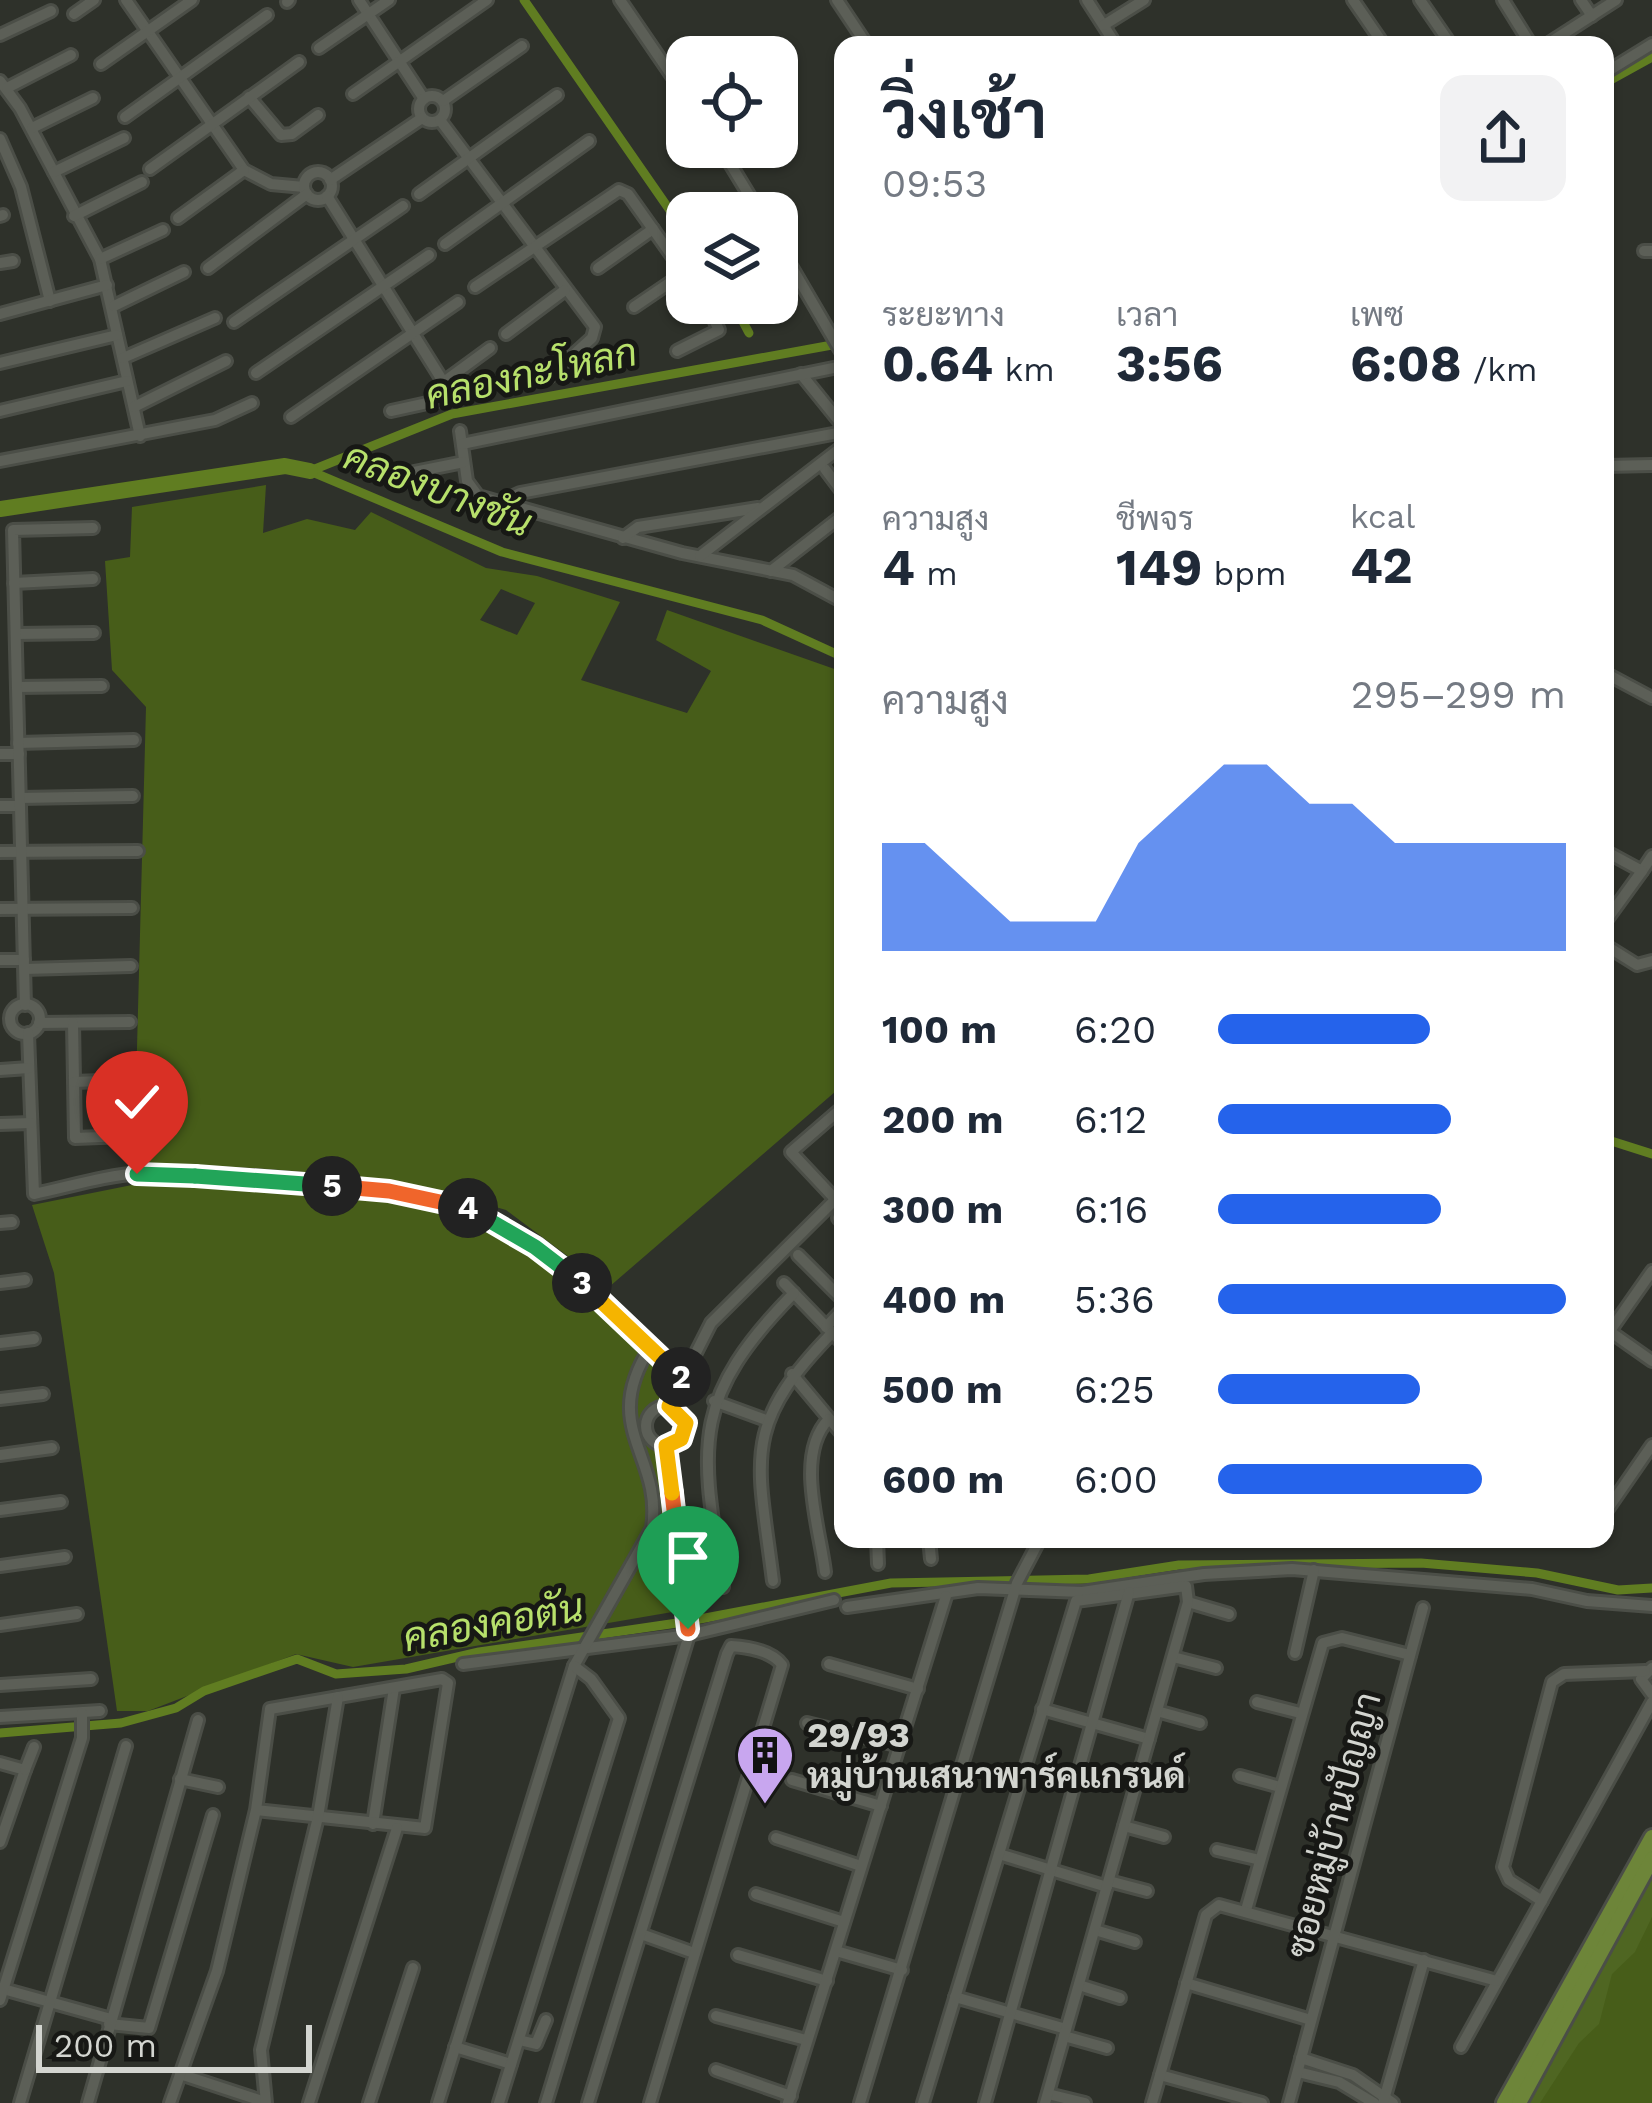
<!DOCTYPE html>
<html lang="th">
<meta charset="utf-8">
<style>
body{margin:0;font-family:"Work Sans",Sarabun,sans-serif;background:#f2f2f3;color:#1f2937;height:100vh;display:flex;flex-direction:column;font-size:45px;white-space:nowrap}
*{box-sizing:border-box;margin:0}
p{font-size:39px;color:#747a83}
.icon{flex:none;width:66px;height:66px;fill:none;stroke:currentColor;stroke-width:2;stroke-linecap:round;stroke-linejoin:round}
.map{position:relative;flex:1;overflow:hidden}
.drawer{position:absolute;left:834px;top:36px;width:780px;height:1512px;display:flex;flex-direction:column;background:#fff;border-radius:24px;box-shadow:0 3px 9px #0004}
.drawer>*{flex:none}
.fabs{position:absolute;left:666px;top:36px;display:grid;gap:24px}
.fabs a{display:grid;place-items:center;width:132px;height:132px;border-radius:24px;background:#fff;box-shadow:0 3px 9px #0004;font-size:60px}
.scale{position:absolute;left:36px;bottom:30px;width:276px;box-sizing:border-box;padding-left:12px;border:6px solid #d3d5d0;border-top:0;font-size:33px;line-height:42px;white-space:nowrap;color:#d3d5d0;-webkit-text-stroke:9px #171815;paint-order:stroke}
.pin{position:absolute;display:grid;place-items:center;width:102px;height:102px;color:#fff;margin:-123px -51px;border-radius:50% 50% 50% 0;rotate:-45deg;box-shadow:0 0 12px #0007}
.pin .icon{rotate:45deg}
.km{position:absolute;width:60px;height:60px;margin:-30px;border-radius:50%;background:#222;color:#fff;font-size:33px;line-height:60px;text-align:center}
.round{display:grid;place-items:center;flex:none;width:126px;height:126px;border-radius:24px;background:#f2f2f3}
.overview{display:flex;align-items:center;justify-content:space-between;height:204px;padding:0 48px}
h1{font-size:66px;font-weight:700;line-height:90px}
.figures{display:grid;grid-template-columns:repeat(3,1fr);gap:18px;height:204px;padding:12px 48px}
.figures div{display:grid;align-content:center}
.figures b{font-size:51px;font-weight:700}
.figures small{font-size:33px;font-weight:400}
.figures p{font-size:33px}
.chart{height:336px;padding:24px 48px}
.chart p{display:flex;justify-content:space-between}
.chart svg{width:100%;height:216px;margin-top:12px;fill:#2563eb;opacity:.7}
ul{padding:0 48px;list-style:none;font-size:39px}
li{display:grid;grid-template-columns:192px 144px 1fr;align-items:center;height:90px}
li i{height:30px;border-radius:15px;background:#2563eb}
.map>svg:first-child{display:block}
.green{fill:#475d19;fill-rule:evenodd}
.forest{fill:#4f6622}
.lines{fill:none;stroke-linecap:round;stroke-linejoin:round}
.canal{stroke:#607d21;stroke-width:9}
.river{stroke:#607d21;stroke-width:16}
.minor-casing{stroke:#4b4e47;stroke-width:16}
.major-casing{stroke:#4b4e47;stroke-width:20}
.minor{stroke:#5c5f57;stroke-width:10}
.major{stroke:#6d8539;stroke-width:14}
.split-1-casing{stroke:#fff;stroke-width:24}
.split-2-casing{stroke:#fff;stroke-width:24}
.split-3-casing{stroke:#fff;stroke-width:24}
.split-4-casing{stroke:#fff;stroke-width:24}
.split-5-casing{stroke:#fff;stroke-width:24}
.split-6-casing{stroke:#fff;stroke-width:24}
.split-7-casing{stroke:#fff;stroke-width:24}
.split-1{stroke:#f0652b;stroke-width:15}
.split-2{stroke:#f5b400;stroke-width:15}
.split-3{stroke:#f5b400;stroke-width:15}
.split-4{stroke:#22a559;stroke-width:15}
.split-5{stroke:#f0652b;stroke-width:15}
.split-6{stroke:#22a559;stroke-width:15}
.split-7{stroke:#22a559;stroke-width:15}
.labels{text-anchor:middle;stroke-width:10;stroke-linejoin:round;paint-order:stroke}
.poi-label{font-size:36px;font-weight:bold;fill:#d3d5d0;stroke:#171815;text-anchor:start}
.street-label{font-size:36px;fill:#d3d5d0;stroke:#171815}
.water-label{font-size:39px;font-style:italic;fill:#b7e06b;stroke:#171815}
</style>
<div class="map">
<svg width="1652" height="2103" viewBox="0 0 1652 2103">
<rect width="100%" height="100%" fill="#2e312a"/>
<!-- green -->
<g class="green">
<path d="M266,485L263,533L307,519L355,530L371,512L486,568L537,576L620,602L581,680L687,713L711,671L656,640L667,610L843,672V1085L609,1287L506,1210L437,1190L134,1161L146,707L112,670L105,561L130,557L132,507ZM501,589L535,603L517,635L480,620Z"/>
<path d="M137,1184C222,1183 420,1193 493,1229C565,1264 622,1326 677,1382L668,1398L650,1407L641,1433L659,1453L684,1610L353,1667L296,1654L148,1711H117L54,1273L32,1205Z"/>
<polygon points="1652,1864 1652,2103 1521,2103"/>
</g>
<!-- forest -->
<polygon class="forest" points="1652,1870 1652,1917 1635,1952 1612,1974 1599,2024 1579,2043 1540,2103 1524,2103"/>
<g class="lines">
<!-- canal -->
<g class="canal">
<polyline points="524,0 687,235"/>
<polyline points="1605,83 1652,57"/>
<polyline points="733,303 749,333"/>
<polyline points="310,471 502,552 762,620 843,657"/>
<polyline points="310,471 452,414 843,343"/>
<polyline points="1605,1139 1652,1154"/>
<polyline points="0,1733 121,1723 176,1708 204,1691 297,1659 336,1674 406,1669 479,1652 684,1622 891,1583 1089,1579 1179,1565 1421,1563 1537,1573 1618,1590 1652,1588"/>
</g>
<!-- river -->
<polyline class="river" points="0,509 285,466 310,471"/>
<defs>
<g id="minor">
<polyline points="126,0 244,170 271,184 304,187"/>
<polyline points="359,0 424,99"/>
<polyline points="620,0 687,98"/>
<polyline points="837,0 867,45"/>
<polyline points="1087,0 1116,45"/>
<polyline points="1353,0 1384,45"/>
<polyline points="1420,0 1451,45"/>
<polyline points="1503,0 1531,45"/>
<polyline points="1581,0 1592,16"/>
<polyline points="287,2 289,0"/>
<polyline points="74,14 94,0"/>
<polyline points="1104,25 1144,0"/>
<polyline points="0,35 51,11"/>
<polyline points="1546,45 1616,0"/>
<polyline points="319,48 389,0"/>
<polyline points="101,64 192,0"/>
<polyline points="1605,73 1652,44"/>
<polyline points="0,81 20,108 100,259 140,436"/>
<polyline points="7,88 71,55"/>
<polyline points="353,94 487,0"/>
<circle cx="432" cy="109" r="13"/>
<polyline points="249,97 281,135 292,134 318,115"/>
<polyline points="443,101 522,46"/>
<polyline points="125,117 267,15"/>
<polyline points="440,120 595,327 592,338 549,377"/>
<polyline points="32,128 93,98"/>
<polyline points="0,139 21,187 50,301"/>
<polyline points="720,147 760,213"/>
<polyline points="150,169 299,62"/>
<polyline points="54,172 124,138"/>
<circle cx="318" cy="186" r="14"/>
<polyline points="330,180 422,118"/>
<polyline points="419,194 557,95"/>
<polyline points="327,196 449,391 441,400 391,411"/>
<polyline points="0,216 3,215"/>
<polyline points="74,216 142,182"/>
<polyline points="178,218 244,170"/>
<polyline points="777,242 843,355"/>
<polyline points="445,244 589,141"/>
<polyline points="1644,251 1652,251"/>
<polyline points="100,259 163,230"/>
<polyline points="0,263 13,261"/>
<polyline points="208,268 307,194"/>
<polyline points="598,268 653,229"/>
<polyline points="475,287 619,190 628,194 687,277"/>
<polyline points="114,306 184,272"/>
<polyline points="634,307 684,273"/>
<polyline points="0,314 107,285"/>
<polyline points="234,322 403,206"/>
<polyline points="506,334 565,290"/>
<polyline points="677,351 719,330 706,303"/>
<polyline points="123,358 215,318"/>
<polyline points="0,363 117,335"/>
<polyline points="256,373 429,255"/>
<polyline points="801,374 843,426"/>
<polyline points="445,381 490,348"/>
<polyline points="134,407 226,361"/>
<polyline points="0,411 127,381"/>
<polyline points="291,417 458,302"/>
<polyline points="460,431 467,481 478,496 682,553 793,575 843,602"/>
<polyline points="462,444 843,366"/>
<polyline points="0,461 215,420 252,403"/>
<polyline points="1605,466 1652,465"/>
<polyline points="825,469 843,493"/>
<polyline points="414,472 464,462"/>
<polyline points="498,503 520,493 843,432"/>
<polyline points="623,538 638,527 758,508"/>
<polyline points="700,556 843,446"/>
<polyline points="771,571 843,515"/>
<polyline points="14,583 93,579"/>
<polyline points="16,634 94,633"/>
<polyline points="1605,673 1652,698"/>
<polyline points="17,687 102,686"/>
<polyline points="18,743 134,740"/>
<polyline points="0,754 19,754"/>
<polyline points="20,798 133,796"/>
<polyline points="0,806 20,806"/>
<polyline points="1605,851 1642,871 1652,856"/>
<polyline points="0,852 138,851"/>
<polyline points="0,909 132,908"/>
<polyline points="1605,922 1642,871"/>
<polyline points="1605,945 1637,965 1652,961"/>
<polyline points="0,960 24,960"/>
<polyline points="25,969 131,966"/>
<circle cx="25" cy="1019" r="15"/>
<polyline points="25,1005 13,530 93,528"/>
<polyline points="39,1023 130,1022"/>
<polyline points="73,1023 75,1138 126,1136"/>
<path d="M28,1033L34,1194C68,1187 106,1175 141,1173C211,1170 415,1184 476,1211C555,1245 621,1317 682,1375"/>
<polyline points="0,1070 29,1068"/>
<polyline points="74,1082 129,1080"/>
<polyline points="0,1124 31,1123"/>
<polyline points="836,1200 791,1152 843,1107"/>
<polyline points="838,1218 843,1223"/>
<polyline points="0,1223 12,1222"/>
<polyline points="798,1255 843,1300"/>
<polyline points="0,1283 25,1280"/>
<polyline points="784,1283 843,1344"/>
<polyline points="826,1327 843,1309"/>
<polyline points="1605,1328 1652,1361"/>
<polyline points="1605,1338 1652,1271"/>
<polyline points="0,1343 34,1339"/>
<polyline points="792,1374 843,1435"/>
<polyline points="0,1399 43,1394"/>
<polyline points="714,1401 766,1420"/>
<polyline points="669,1406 711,1323 843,1192"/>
<circle cx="666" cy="1426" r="20"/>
<polyline points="0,1455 52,1448"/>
<polyline points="0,1510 61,1502"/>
<polyline points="1605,1513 1652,1445"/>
<polyline points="877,1539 878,1564"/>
<polyline points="929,1539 931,1559"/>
<polyline points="0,1566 65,1557"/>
<path d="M825,1572C820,1529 794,1454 829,1419"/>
<path d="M773,1581C758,1459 740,1427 832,1333"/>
<path d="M723,1587C701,1447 688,1401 794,1293"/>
<polyline points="1188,1602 1229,1614"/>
<polyline points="847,1607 978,1588 1082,1592 1204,1574 1292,1569 1532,1589 1587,1601 1652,1606"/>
<polyline points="0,1625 77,1614"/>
<polyline points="1295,1653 1314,1570"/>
<polyline points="1173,1657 1216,1668"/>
<polyline points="463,1664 689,1635 834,1600"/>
<polyline points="829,1664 918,1689"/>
<polyline points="1652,1668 1641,1679 1652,1694"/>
<polyline points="0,1685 91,1679"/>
<polyline points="1257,1702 1300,1713"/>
<polyline points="1042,1709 1149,1739"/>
<polyline points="1157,1711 1200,1723"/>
<polyline points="0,1717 100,1711"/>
<polyline points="807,1723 900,1746"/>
<polyline points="0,1763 25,1770 0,1842"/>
<polyline points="1141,1769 1182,1780"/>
<polyline points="25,1770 34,1747"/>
<polyline points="1240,1776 1280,1787"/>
<polyline points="180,1779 218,1787"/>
<polyline points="792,1780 881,1806"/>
<polyline points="373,1824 394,1688"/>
<polyline points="1124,1826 1164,1837"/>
<polyline points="776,1838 861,1866"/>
<polyline points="1217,1850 1260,1860"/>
<polyline points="999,1854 1107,1887"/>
<polyline points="1109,1881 1147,1891"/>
<polyline points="756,1894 844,1922"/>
<polyline points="1542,1901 1509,1880 1503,1867 1552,1682 1564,1674 1645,1671"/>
<polyline points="1246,1910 1323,1643 1342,1638 1410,1655"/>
<polyline points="1095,1930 1135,1942"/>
<polyline points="641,1934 694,1953"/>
<polyline points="836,1951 902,1970"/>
<polyline points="738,1955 827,1981"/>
<polyline points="1186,1983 1311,2020"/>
<polyline points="1079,1985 1120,1998"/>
<polyline points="3,1989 111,2019"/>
<polyline points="955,1997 1066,2029"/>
<polyline points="0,2000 82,1738 82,1713"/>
<polyline points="716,2016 806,2040"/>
<polyline points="109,2024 149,2028 213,1815"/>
<polyline points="1064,2036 1107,2048"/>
<polyline points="519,2040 536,2044 546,2020"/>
<polyline points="455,2047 511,2064"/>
<polyline points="1461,2047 1652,1702"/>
<polyline points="1301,2058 1353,2075 1393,2103"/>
<polyline points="716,2070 791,2096"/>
<polyline points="1298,2072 1339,2082 1374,2103"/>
<polyline points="180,2074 265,2102"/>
<polyline points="1160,2075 1262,2103"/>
<polyline points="1048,2094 1085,2103"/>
<polyline points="20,2103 126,1746"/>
<polyline points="88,2103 198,1720"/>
<polyline points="170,2103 217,1971 256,1810 270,1709 442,1679 448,1683 425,1828 256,1810"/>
<polyline points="266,2103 261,2050 318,1817 338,1697"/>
<polyline points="309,2103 397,1828"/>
<polyline points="369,2103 413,1968"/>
<path d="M438,2103L574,1666L652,1528C663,1455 598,1428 651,1346"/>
<polyline points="499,2103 619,1718 591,1679 574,1666"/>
<polyline points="546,2103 689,1635 666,1446"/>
<path d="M588,2103L727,1654L731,1646C747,1647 772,1651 782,1665L650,2103"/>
<polyline points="788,2103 946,1596"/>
<polyline points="860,2103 1017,1583 1040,1539"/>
<polyline points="923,2103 1076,1601 1186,1586 1188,1602 1045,2103"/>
<polyline points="985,2103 1129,1592"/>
<polyline points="1152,2103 1206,1915 1219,1905 1497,1981"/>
<polyline points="1289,2103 1423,1608"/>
<polyline points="1383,2103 1424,1960"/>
</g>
<g id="major">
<polyline points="1504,2103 1652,1837"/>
<polyline points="1519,2103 1652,1859"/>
</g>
</defs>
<!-- minor casing -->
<use href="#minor" class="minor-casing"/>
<!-- major casing -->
<use href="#major" class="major-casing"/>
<!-- minor -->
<use href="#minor" class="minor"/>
<!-- major -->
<use href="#major" class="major"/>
</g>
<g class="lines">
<defs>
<polyline id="split-1" points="672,1493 688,1629"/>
<polyline id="split-2" points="672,1493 666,1446 681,1439 686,1423 669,1406 681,1377"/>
<polyline id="split-3" points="582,1283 681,1377"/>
<polyline id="split-4" points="468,1208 535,1247 582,1283"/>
<polyline id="split-5" points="332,1186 389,1191 468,1208"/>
<polyline id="split-6" points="195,1176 332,1186"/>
<polyline id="split-7" points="137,1174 195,1176"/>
</defs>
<!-- split-1 casing -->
<use href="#split-1" class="split-1-casing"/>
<!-- split-2 casing -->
<use href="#split-2" class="split-2-casing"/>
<!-- split-3 casing -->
<use href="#split-3" class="split-3-casing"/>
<!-- split-4 casing -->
<use href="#split-4" class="split-4-casing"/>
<!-- split-5 casing -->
<use href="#split-5" class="split-5-casing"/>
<!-- split-6 casing -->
<use href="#split-6" class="split-6-casing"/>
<!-- split-7 casing -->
<use href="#split-7" class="split-7-casing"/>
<!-- split-1 -->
<use href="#split-1" class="split-1"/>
<!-- split-2 -->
<use href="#split-2" class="split-2"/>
<!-- split-3 -->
<use href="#split-3" class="split-3"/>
<!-- split-4 -->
<use href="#split-4" class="split-4"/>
<!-- split-5 -->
<use href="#split-5" class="split-5"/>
<!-- split-6 -->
<use href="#split-6" class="split-6"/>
<!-- split-7 -->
<use href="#split-7" class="split-7"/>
</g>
<!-- icons -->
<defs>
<symbol id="building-pin" viewBox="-11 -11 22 30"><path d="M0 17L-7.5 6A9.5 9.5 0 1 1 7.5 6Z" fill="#c8a6ef" stroke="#171815"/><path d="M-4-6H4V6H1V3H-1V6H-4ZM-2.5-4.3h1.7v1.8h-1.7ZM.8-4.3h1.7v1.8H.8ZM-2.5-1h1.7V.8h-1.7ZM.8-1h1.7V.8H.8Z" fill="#111"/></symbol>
</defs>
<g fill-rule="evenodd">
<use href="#building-pin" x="732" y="1722" width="66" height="90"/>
</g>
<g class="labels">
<!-- poi labels -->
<g class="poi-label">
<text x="807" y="1747">29/93<tspan x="807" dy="41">หมู่บ้านเสนาพาร์คแกรนด์</tspan></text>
</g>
<!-- street labels -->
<g class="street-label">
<text transform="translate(1333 1825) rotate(-75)" y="13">ซอยหมู่บ้านปัญญา</text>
</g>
<!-- water labels -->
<g class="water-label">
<text transform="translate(531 373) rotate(-12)" y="14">คลองกะโหลก</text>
<text transform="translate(438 489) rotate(21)" y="14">คลองบางชัน</text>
<text transform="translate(493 1622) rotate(-10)" y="14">คลองคอตัน</text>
</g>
</g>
</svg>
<div class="fabs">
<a><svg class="icon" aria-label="locate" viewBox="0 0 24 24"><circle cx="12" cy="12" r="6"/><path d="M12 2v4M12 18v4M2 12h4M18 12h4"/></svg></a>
<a><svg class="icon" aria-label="layers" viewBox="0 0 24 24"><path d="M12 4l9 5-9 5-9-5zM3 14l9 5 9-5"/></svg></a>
</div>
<div class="scale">200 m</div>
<div class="pin" style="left:688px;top:1629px;background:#1e9e55"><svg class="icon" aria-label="arrive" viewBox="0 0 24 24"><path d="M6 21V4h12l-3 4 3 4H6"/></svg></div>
<div class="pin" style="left:137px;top:1174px;background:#d93025"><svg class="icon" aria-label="check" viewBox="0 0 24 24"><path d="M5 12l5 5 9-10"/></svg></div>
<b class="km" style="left:681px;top:1377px">2</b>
<b class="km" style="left:582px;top:1283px">3</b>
<b class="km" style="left:468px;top:1208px">4</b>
<b class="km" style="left:332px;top:1186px">5</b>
<section class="drawer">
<div class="overview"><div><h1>วิ่งเช้า</h1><p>09:53</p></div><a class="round"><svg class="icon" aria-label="share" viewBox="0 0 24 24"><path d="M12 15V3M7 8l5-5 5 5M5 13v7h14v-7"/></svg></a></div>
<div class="figures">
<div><p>ระยะทาง</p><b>0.64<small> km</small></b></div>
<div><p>เวลา</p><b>3:56</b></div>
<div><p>เพซ</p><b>6:08<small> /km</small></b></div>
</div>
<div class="figures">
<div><p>ความสูง</p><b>4<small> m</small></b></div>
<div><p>ชีพจร</p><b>149<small> bpm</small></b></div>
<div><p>kcal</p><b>42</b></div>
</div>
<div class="chart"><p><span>ความสูง</span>295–299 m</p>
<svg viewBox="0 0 160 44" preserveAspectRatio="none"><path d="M0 44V22L10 22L20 30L30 38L40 38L50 38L60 22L70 14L80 6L90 6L100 14L110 14L120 22L130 22L140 22L150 22L160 22V44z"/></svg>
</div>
<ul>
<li><b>100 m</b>6:20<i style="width:61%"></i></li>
<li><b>200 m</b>6:12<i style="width:67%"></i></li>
<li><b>300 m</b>6:16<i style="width:64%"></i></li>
<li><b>400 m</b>5:36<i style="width:100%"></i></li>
<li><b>500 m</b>6:25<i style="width:58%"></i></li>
<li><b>600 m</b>6:00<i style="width:76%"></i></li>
</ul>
</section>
</div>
